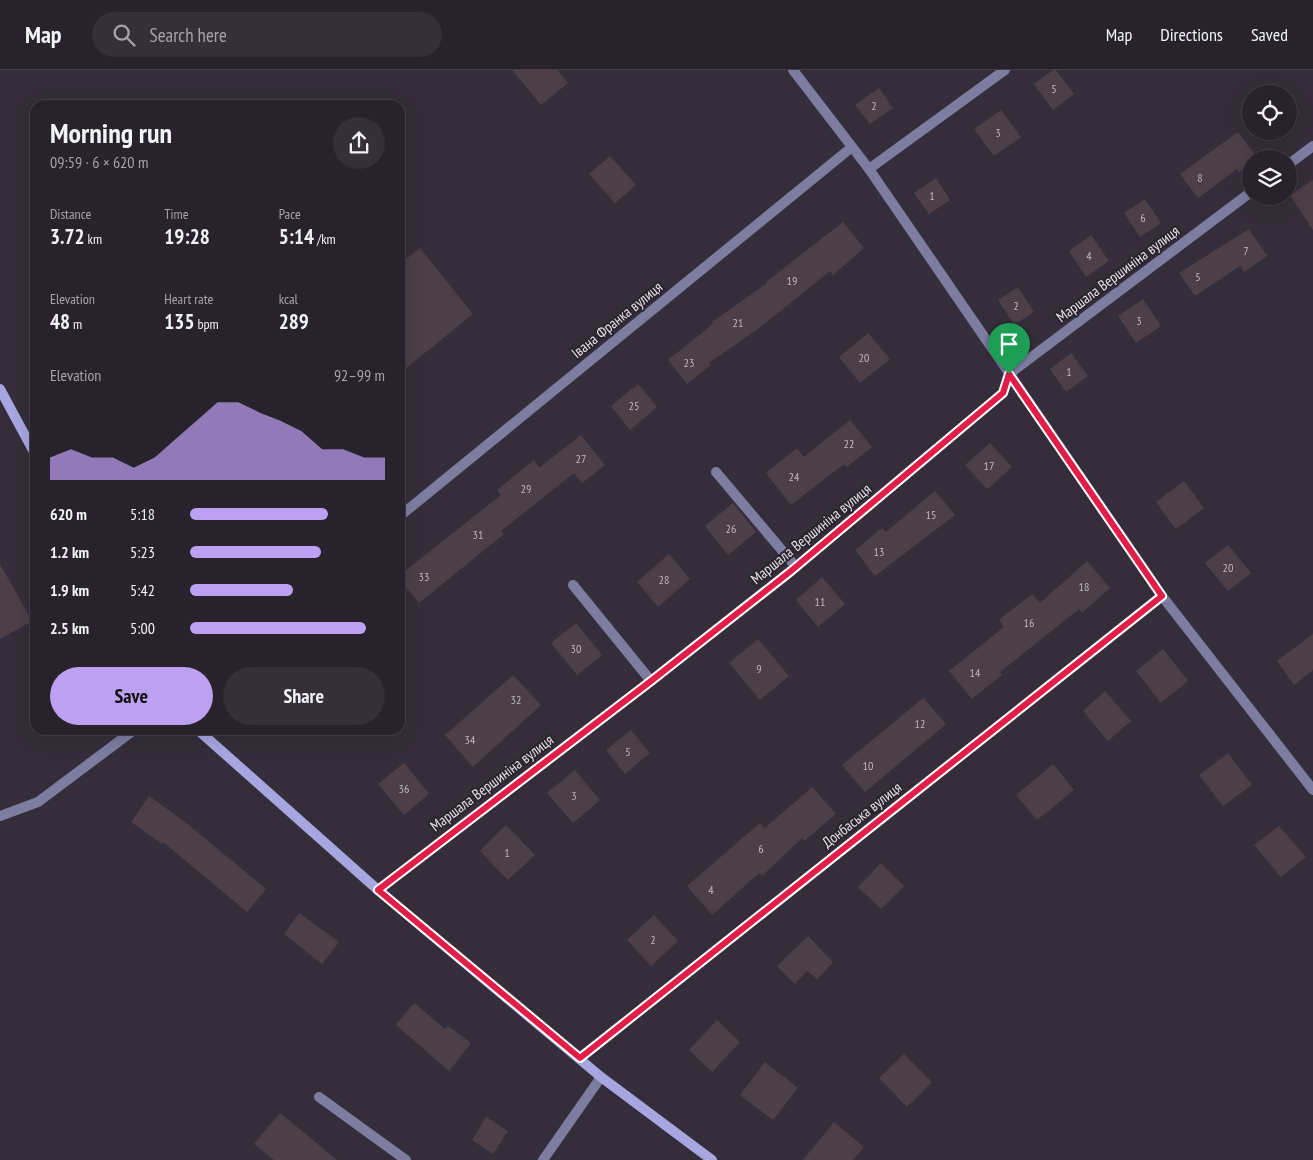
<!DOCTYPE html>
<meta charset="utf-8">
<style>
body{margin:0;font-family:"PT Sans Narrow",sans-serif;background:#342f38;color:#f1f3f6;height:100vh;display:flex;flex-direction:column;font-size:19px;white-space:nowrap}
*{box-sizing:border-box;margin:0}
p{font-size:16px;color:#a5a4a9}
.icon{flex:none;width:28px;height:28px;fill:none;stroke:currentColor;stroke-width:2;stroke-linecap:round;stroke-linejoin:round}
.map{position:relative;flex:1;overflow:hidden}
.details{position:absolute;left:30px;top:30px;width:375px;height:635px;display:flex;flex-direction:column;background:#28222c;border-radius:15px;box-shadow:0 5px 20px #0002,0 0 0 1px #443f48}
.details>*{flex:none}
.buttons{position:absolute;left:1242px;top:15px;display:grid;gap:10px}
.buttons a{display:grid;place-items:center;width:55px;height:55px;border-radius:50%;background:#28222c;box-shadow:0 5px 20px #0002,0 0 0 1px #443f48;font-size:25px}
.pin{position:absolute;display:grid;place-items:center;width:42px;height:42px;color:#fff;margin:-51px -21px;border-radius:50% 50% 50% 0;rotate:-45deg;box-shadow:0 0 5px #0007}
.pin .icon{rotate:45deg}
.round{display:grid;place-items:center;flex:none;width:52px;height:52px;border-radius:26px;background:#342f38}
.overview{display:flex;align-items:center;justify-content:space-between;height:85px;padding:0 20px}
h1{font-size:28px;font-weight:600;line-height:38px}
.metrics{display:grid;grid-template-columns:repeat(3,1fr);gap:8px;height:85px;padding:5px 20px}
.metrics div{display:grid;align-content:center}
.metrics b{font-size:21px;font-weight:600}
.metrics small{font-size:14px;font-weight:400}
.metrics p{font-size:14px}
.chart{height:140px;padding:10px 20px}
.chart p{display:flex;justify-content:space-between}
.chart svg{width:100%;height:90px;margin-top:5px;fill:#bca0f2;opacity:.7}
.button{display:flex;gap:10px;margin-top:auto;padding:10px 20px}
.button a{flex:1;height:58px;border-radius:30px;background:#bca0f2;color:#111;font-size:20px;font-weight:600;line-height:58px;text-align:center}
.button a+a{background:#342f38;color:#f1f3f6}
ul{padding:0 20px;list-style:none;font-size:16px}
li{display:grid;grid-template-columns:80px 60px 1fr;align-items:center;height:38px}
li i{height:12px;border-radius:6px;background:#bca0f2}
header{display:flex;align-items:center;gap:30px;box-sizing:border-box;height:70px;padding:0 25px;background:#28222c;border-bottom:1px solid #443f48}
header strong{font-size:24px}
nav{display:flex;gap:28px;margin-inline-start:auto;font-size:18px}
.search{width:350px;height:45px;background:#342f38;display:flex;align-items:center;gap:12px;box-sizing:border-box;padding:0 18px;border-radius:28px;color:#a5a4a9;font-size:19px}
.map>svg:first-child{display:block}
.building{fill:#4c3f47}
.lines{fill:none;stroke-linecap:round;stroke-linejoin:round}
.lane{stroke:#7c7da1;stroke-width:10}
.street{stroke:#7c7da1;stroke-width:10}
.secondary{stroke:#a6a7e1;stroke-width:10}
.route-casing{stroke:#fff;stroke-width:10}
.route{stroke:#e11d48;stroke-width:6}
.labels{text-anchor:middle;stroke-width:4;stroke-linejoin:round;paint-order:stroke}
.number-label{font-size:12px;fill:#bfb8c0}
.street-label{font-size:15px;fill:#e5e1e8;stroke:#2b2430}
</style>
<header>
<strong>Map</strong>
<div class="search"><svg class="icon" aria-label="search" viewBox="0 0 24 24"><circle cx="10" cy="10" r="6"/><path d="M15 15l6 6"/></svg>Search here</div>
<nav><a>Map</a><a>Directions</a><a>Saved</a></nav>
</header>
<div class="map">
<svg width="1313" height="1090" viewBox="0 0 1313 1090">
<rect width="100%" height="100%" fill="#352e3a"/>
<!-- building -->
<g class="building">
<polygon points="512,0 557,0 568,13 541,35"/>
<polygon points="1053,0 1056,0 1074,24 1053,40 1034,14"/>
<polygon points="879,18 893,38 870,54 855,35"/>
<polygon points="1001,40 1021,67 994,86 974,59"/>
<polygon points="1238,62 1257,88 1251,89 1251,93 1239,102 1237,99 1198,128 1180,104"/>
<polygon points="610,86 636,115 615,133 589,104"/>
<polygon points="936,108 950,130 929,144 914,123"/>
<polygon points="1313,110 1313,160 1290,125"/>
<polygon points="1145,129 1161,153 1140,167 1124,143"/>
<polygon points="843,152 864,178 833,205 830,201 762,256 709,293 711,295 687,314 668,290 713,254 712,252 767,213 766,212"/>
<polygon points="1249,159 1267,186 1244,202 1240,196 1195,226 1179,203"/>
<polygon points="1091,165 1109,191 1086,207 1069,181"/>
<polygon points="420,178 473,244 400,303 400,194"/>
<polygon points="1018,217 1034,242 1014,255 998,230"/>
<polygon points="1143,229 1161,256 1136,273 1118,246"/>
<polygon points="868,263 890,289 860,313 839,287"/>
<polygon points="1071,283 1088,306 1066,322 1050,299"/>
<polygon points="638,314 657,337 630,360 611,336"/>
<polygon points="850,350 872,377 847,397 844,394 791,435 766,403 797,378 804,387"/>
<polygon points="581,365 605,395 582,413 574,403 501,461 504,464 419,533 400,510 400,505 501,425 497,420 534,390 539,398"/>
<polygon points="990,373 1012,397 987,419 965,395"/>
<polygon points="1184,411 1204,438 1176,459 1156,432"/>
<polygon points="935,421 955,445 875,506 855,480 882,458 886,462"/>
<polygon points="733,433 756,462 728,485 705,456"/>
<polygon points="1228,475 1251,503 1228,521 1205,493"/>
<polygon points="669,484 690,509 658,537 637,512"/>
<polygon points="1087,491 1110,518 1082,543 1079,539 1000,602 1002,605 972,629 949,601 1004,557 999,550 1032,524 1040,533"/>
<polygon points="0,494 32,551 0,569"/>
<polygon points="822,507 845,534 818,557 796,530"/>
<polygon points="576,553 602,585 577,605 551,573"/>
<polygon points="1313,564 1313,600 1294,615 1277,591"/>
<polygon points="758,569 789,606 760,630 729,593"/>
<polygon points="1163,579 1188,611 1161,633 1136,601"/>
<polygon points="513,605 541,635 473,697 445,665"/>
<polygon points="1105,621 1131,651 1108,671 1083,641"/>
<polygon points="923,628 946,654 865,722 842,695"/>
<polygon points="631,660 650,683 625,704 606,680"/>
<polygon points="1228,683 1252,715 1223,736 1199,705"/>
<polygon points="404,693 429,724 404,745 378,714"/>
<polygon points="1053,694 1074,720 1037,750 1016,725"/>
<polygon points="575,700 600,730 573,753 547,723"/>
<polygon points="812,717 836,744 804,771 802,768 762,806 759,803 712,845 687,816 760,753 765,758"/>
<polygon points="149,726 185,752 266,819 247,842 163,772 162,774 131,752"/>
<polygon points="506,755 535,785 508,810 480,781"/>
<polygon points="1279,756 1306,787 1281,807 1254,775"/>
<polygon points="881,793 904,816 881,839 858,817"/>
<polygon points="299,843 339,872 322,894 284,864"/>
<polygon points="654,845 678,871 651,896 627,870"/>
<polygon points="808,866 833,892 817,909 807,901 795,914 777,896"/>
<polygon points="414,933 445,959 448,956 471,973 449,1001 396,955"/>
<polygon points="717,950 740,972 712,1002 689,980"/>
<polygon points="904,984 932,1012 907,1037 879,1008"/>
<polygon points="765,992 798,1018 773,1050 740,1025"/>
<polygon points="280,1043 337,1090 274,1090 254,1074"/>
<polygon points="486,1047 508,1061 493,1084 472,1070"/>
<polygon points="834,1052 864,1077 853,1090 803,1090"/>
</g>
<g class="lines">
<!-- lane -->
<g class="lane">
<polyline points="716,402 796,497"/>
<polyline points="573,515 651,611"/>
</g>
<!-- street -->
<g class="street">
<polyline points="793,0 869,99 1162,526 1313,720"/>
<polyline points="1289,94 1313,76"/>
<polyline points="869,99 1005,0"/>
<polyline points="400,446 852,77"/>
<polyline points="0,746 38,732 134,660"/>
<polyline points="378,820 651,611 791,501 1003,323 1009,304 1251,122"/>
<polyline points="580,988 1162,526"/>
<polyline points="319,1027 406,1090"/>
<polyline points="543,1090 601,1007"/>
</g>
<!-- secondary -->
<g class="secondary">
<polyline points="0,319 35,384"/>
<polyline points="198,660 378,820 601,1007 712,1090"/>
</g>
</g>
<g class="lines">
<defs>
<polygon id="route" points="1009,304 1162,526 580,988 378,820 651,611 791,501 1003,323"/>
</defs>
<!-- route casing -->
<use href="#route" class="route-casing"/>
<!-- route -->
<use href="#route" class="route"/>
</g>
<g class="labels">
<!-- number labels -->
<g class="number-label">
<text x="1054" y="23">5</text>
<text x="874" y="40">2</text>
<text x="998" y="67">3</text>
<text x="1200" y="112">8</text>
<text x="932" y="130">1</text>
<text x="1143" y="152">6</text>
<text x="1246" y="185">7</text>
<text x="1089" y="190">4</text>
<text x="1198" y="211">5</text>
<text x="792" y="215">19</text>
<text x="1016" y="240">2</text>
<text x="1139" y="255">3</text>
<text x="738" y="257">21</text>
<text x="864" y="292">20</text>
<text x="689" y="297">23</text>
<text x="1069" y="306">1</text>
<text x="634" y="340">25</text>
<text x="849" y="378">22</text>
<text x="581" y="393">27</text>
<text x="989" y="400">17</text>
<text x="794" y="411">24</text>
<text x="526" y="423">29</text>
<text x="931" y="449">15</text>
<text x="731" y="463">26</text>
<text x="478" y="469">31</text>
<text x="879" y="486">13</text>
<text x="1228" y="502">20</text>
<text x="424" y="511">33</text>
<text x="664" y="514">28</text>
<text x="1084" y="521">18</text>
<text x="820" y="536">11</text>
<text x="1029" y="557">16</text>
<text x="576" y="583">30</text>
<text x="759" y="603">9</text>
<text x="975" y="607">14</text>
<text x="516" y="634">32</text>
<text x="920" y="658">12</text>
<text x="470" y="674">34</text>
<text x="628" y="686">5</text>
<text x="868" y="700">10</text>
<text x="404" y="723">36</text>
<text x="574" y="730">3</text>
<text x="761" y="783">6</text>
<text x="507" y="787">1</text>
<text x="711" y="824">4</text>
<text x="653" y="874">2</text>
</g>
<!-- street labels -->
<g class="street-label">
<text transform="translate(1118 204) rotate(-37)" y="5">Маршала Вершиніна вулиця</text>
<text transform="translate(617 250) rotate(-39)" y="5">Івана Франка вулиця</text>
<text transform="translate(811 464) rotate(-39)" y="5">Маршала Вершиніна вулиця</text>
<text transform="translate(492 713) rotate(-37)" y="5">Маршала Вершиніна вулиця</text>
<text transform="translate(862 745) rotate(-38)" y="5">Донбаська вулиця</text>
</g>
</g>
</svg>
<div class="buttons">
<a><svg class="icon" aria-label="locate" viewBox="0 0 24 24"><circle cx="12" cy="12" r="6"/><path d="M12 2v4M12 18v4M2 12h4M18 12h4"/></svg></a>
<a><svg class="icon" aria-label="layers" viewBox="0 0 24 24"><path d="M12 4l9 5-9 5-9-5zM3 14l9 5 9-5"/></svg></a>
</div>
<div class="pin" style="left:1009px;top:304px;background:#1e9e55"><svg class="icon" aria-label="arrive" viewBox="0 0 24 24"><path d="M6 21V4h12l-3 4 3 4H6"/></svg></div>
<section class="details">
<div class="overview"><div><h1>Morning run</h1><p>09:59 · 6 × 620 m</p></div><a class="round"><svg class="icon" aria-label="share" viewBox="0 0 24 24"><path d="M12 15V3M7 8l5-5 5 5M5 13v7h14v-7"/></svg></a></div>
<div class="metrics">
<div><p>Distance</p><b>3.72<small> km</small></b></div>
<div><p>Time</p><b>19:28</b></div>
<div><p>Pace</p><b>5:14<small> /km</small></b></div>
</div>
<div class="metrics">
<div><p>Elevation</p><b>48<small> m</small></b></div>
<div><p>Heart rate</p><b>135<small> bpm</small></b></div>
<div><p>kcal</p><b>289</b></div>
</div>
<div class="chart"><p><span>Elevation</span>92–99 m</p>
<svg viewBox="0 0 160 44" preserveAspectRatio="none"><path d="M0 44V33L10 29L20 33L30 33L40 38L50 33L60 24L70 15L80 6L90 6L100 11L110 15L120 20L130 29L140 29L150 33L160 33V44z"/></svg>
</div>
<ul>
<li><b>620 m</b>5:18<i style="width:71%"></i></li>
<li><b>1.2 km</b>5:23<i style="width:67%"></i></li>
<li><b>1.9 km</b>5:42<i style="width:53%"></i></li>
<li><b>2.5 km</b>5:00<i style="width:90%"></i></li>
</ul>
<div class="button"><a>Save</a><a>Share</a></div>
</section>
</div>
